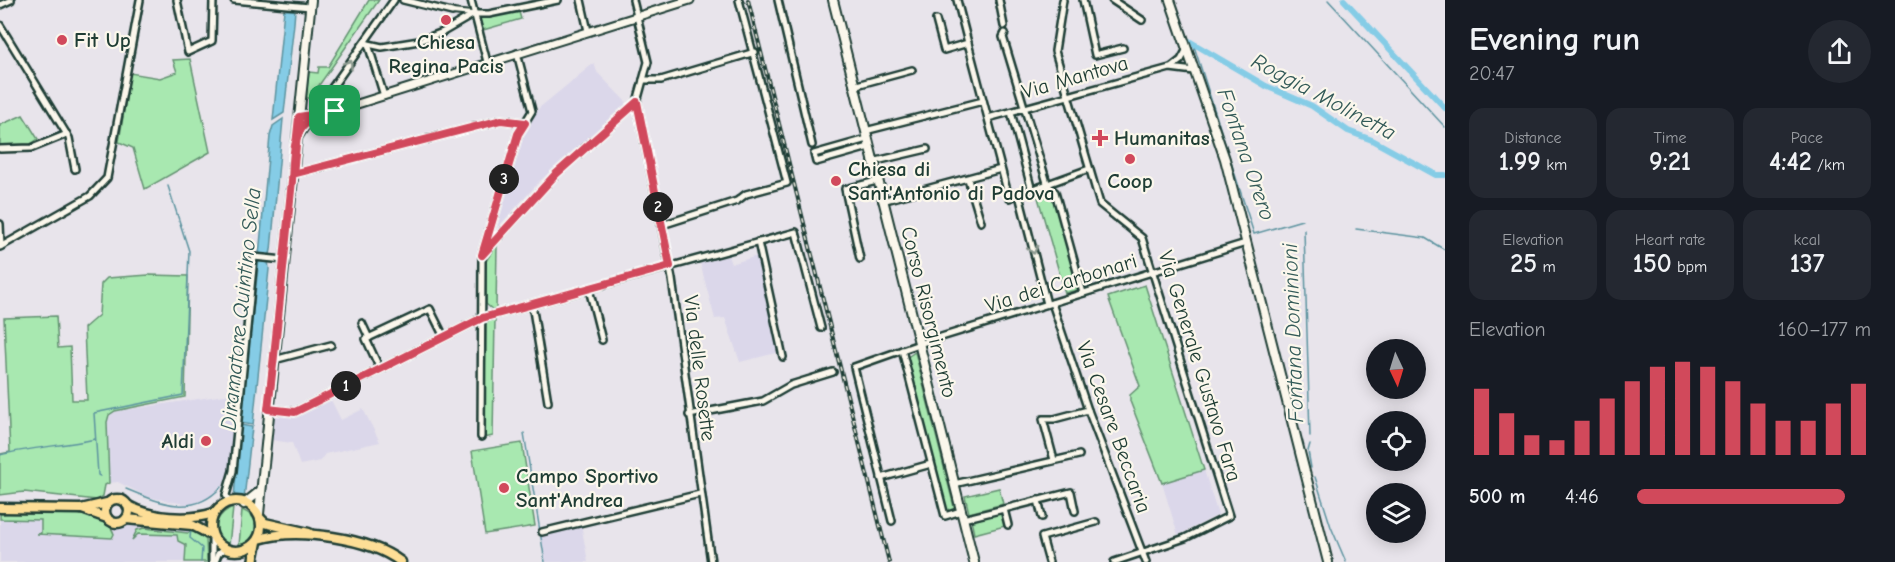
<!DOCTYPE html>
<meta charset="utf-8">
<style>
body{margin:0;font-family:"Comic Neue",sans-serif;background:#242831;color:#f1f3f6;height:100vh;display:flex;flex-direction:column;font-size:22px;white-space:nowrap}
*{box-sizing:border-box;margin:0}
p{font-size:20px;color:#9ea1a6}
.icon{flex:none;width:33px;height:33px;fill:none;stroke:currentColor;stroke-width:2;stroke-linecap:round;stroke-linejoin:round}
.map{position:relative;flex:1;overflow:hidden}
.sheet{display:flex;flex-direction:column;background:#171b24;width:450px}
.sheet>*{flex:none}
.needle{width:39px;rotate:176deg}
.buttons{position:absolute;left:1366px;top:339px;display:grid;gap:12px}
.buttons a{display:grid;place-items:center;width:60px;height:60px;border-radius:50%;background:#171b24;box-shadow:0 3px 15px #0003;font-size:30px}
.pin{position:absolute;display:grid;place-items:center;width:51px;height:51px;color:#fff;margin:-26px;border-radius:12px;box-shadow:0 3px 9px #0006}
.km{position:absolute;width:30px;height:30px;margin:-15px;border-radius:50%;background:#222;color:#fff;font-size:16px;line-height:30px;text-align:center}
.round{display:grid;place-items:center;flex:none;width:63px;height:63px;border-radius:32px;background:#242831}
.summary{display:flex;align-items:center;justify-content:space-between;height:102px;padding:0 24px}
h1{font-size:33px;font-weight:700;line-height:45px}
.metrics{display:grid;grid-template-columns:repeat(3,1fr);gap:9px;height:102px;padding:6px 24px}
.metrics div{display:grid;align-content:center;border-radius:15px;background:#242831;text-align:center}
.metrics b{font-size:26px;font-weight:700}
.metrics small{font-size:16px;font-weight:400}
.metrics p{font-size:16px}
.chart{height:168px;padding:12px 24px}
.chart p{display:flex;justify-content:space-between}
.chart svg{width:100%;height:108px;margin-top:6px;stroke:#d1495b;stroke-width:6}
ul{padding:0 24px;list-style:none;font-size:20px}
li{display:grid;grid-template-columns:96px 72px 1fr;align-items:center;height:45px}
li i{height:15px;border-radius:8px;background:#d1495b}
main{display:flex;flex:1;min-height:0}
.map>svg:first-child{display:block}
.built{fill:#dbd7ea}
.green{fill:#a8e8b0;stroke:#649272;stroke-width:1.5}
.water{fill:#85cce6;stroke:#5c939f;stroke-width:1.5}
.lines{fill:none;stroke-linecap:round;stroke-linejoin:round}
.stream{stroke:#5c939f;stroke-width:1.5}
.canal{stroke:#85cce6;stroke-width:6}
.pedestrian-casing{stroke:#1f3d34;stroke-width:8}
.minor-casing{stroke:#1f3d34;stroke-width:10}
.tertiary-casing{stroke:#1f3d34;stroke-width:11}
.secondary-casing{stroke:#1f3d34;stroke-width:12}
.primary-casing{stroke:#1f3d34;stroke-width:13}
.pedestrian{stroke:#fbf7ec;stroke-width:4}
.minor{stroke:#fbf7ec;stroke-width:5}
.tertiary{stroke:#fbf7ec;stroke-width:7}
.secondary{stroke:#fbf7ec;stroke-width:8}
.primary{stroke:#fdde96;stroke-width:8}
.rail-casing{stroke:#1f3d34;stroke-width:4}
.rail{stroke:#fbf7ec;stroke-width:1.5;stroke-dasharray:4.5;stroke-linecap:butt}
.oneway{stroke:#8d9a90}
.route-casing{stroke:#fff;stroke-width:12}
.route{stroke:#d1495b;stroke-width:8}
.poi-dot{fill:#d1495b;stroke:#fbf7ec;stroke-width:2}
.labels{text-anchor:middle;stroke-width:4.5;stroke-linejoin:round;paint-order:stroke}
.poi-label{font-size:21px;font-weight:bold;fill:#1f3d34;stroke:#fbf7ec;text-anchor:start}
.street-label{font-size:21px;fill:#1f3d34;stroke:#fbf7ec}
.water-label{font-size:22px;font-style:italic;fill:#335a58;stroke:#fbf7ec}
</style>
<main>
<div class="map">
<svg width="1445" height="562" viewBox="0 0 1445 562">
<rect width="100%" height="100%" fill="#e8e4eb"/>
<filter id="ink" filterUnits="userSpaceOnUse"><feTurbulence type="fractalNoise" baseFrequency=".0167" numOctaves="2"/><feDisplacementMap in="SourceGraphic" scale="12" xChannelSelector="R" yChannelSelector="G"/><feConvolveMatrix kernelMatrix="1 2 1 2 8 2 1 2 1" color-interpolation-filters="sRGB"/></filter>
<g filter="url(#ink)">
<!-- built -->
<g class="built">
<polygon points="594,63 597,72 627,103 540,181 497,228 523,136 539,108"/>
<polygon points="760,255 780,352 740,362 725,318 715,319 700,263 728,256 731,264"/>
<polygon points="231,394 234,410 228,475 223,487 220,486 212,496 190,505 148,497 118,482 109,483 107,422 112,412"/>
<polygon points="331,400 341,420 363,409 380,442 325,454 320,461 300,465 292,443 271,440 274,415 296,417"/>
<polygon points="1204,470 1218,515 1178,535 1162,483"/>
<polygon points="11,513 82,515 102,520 111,527 126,527 129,524 193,529 206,540 207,562 0,562 0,514"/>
<polygon points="581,524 588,562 546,562 541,534"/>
</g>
<!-- green -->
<g class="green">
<polygon points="369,0 379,0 310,98 306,98 309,72 318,73 319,67 328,67"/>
<polygon points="519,12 521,19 483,30 479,18"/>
<polygon points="190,59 210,152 145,189 133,148 119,142 130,73 160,78 177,72 173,60"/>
<polygon points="23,115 38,139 31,144 0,145 0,125"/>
<polygon points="1051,191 1081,289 1065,293 1037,194"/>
<polygon points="497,244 496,309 493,310 486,304 486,261"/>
<polygon points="149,275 188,276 185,397 115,411 109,415 107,422 109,483 105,485 103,496 97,500 24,492 0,495 0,454 10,452 4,318 56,316 58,348 70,347 72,400 87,400 84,328 99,315 101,284 107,278"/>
<polygon points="1145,285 1204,470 1162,483 1130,401 1130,395 1140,386 1108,297"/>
<polygon points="495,319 493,436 484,438 486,322"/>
<polygon points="915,352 955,511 945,512 906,358"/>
<polygon points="522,443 535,526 485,534 472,451"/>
<polygon points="999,488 1003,504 969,513 965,496"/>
<path d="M230,508H233L229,545C210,535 213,518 230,508Z"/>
<path d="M242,510C255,515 261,526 254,539L239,546Z"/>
<polygon points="1002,512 1005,526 974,534 971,520"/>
<path d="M11,513C34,511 107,508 114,534L112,538L37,534L41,533V520L0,519V514Z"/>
<polygon points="144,528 188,533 195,531 206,540 207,562 185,562 186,545 178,541 177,535 138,534 132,540 137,530"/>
</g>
<!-- water -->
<g class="water">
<polygon points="284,10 295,10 294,23 284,113 273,120"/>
<polygon points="283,119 271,250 269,258 259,256 270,136 273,126"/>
<polygon points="259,259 268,260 269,269 253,425 240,423"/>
<polygon points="240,425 252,427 244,499 234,498"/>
</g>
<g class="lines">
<!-- stream -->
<g class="stream">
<polyline points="1328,0 1445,127"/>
<polyline points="1193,43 1254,234 1302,220"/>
<polyline points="1356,229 1425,238 1445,250"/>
<polyline points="1304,230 1310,436"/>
<polyline points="524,433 545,562"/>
<polyline points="1310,444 1308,451 1311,468"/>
<path d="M0,455C32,447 63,446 95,439"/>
<polyline points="100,476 98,475 94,413 183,395 189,251 168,186"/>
<polyline points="1315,477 1331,527 1346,562"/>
<path d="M126,489C160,503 193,518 221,487"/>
<polyline points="191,529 190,538 202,548 201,562"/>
</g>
<!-- canal -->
<g class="canal">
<polyline points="1344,0 1445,108"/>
<polyline points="1189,41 1266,86 1312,106 1348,131 1372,140 1436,175 1445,175"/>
</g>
<defs>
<polyline id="pedestrian" points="452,12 472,14"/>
<g id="minor">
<polyline points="177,0 188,52 212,41 213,0"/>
<polyline points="234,0 310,7"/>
<polyline points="403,0 452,12"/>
<polyline points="471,0 487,62"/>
<polyline points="581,0 588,31"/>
<polyline points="633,0 648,62 637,102 672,279 711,562"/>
<polyline points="778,0 812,145"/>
<polyline points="957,0 968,43"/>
<polyline points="999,0 1004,26"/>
<polyline points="1063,0 1055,51 1100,204 1142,238 1229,516 1185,538 1114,562"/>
<polyline points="1083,0 1095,55 1123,48"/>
<polyline points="1112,0 1142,20"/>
<polyline points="0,5 11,0"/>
<polyline points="936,20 944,50 968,43 1009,198 1089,169"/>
<polyline points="0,25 69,138 75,169"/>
<polyline points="1005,33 1003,37 1048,186"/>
<polyline points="364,43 382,47 419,41 443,32 474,14 489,14 558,0"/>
<polyline points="368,44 384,96"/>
<polyline points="1172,67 1181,60 1187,49"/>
<polyline points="643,80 661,80 755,52"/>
<polyline points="853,86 912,70"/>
<polyline points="1011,112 1032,191"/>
<polyline points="318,113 324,99 394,0"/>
<polyline points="988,118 1170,68 1194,71"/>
<polyline points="865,131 983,101"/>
<polyline points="867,139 814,154 816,162 869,147"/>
<polyline points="0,149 32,148 67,134"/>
<polyline points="872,162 927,149"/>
<polyline points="293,174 501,120 525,123"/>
<polyline points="968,179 981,222"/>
<polyline points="1048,186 1055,192 1083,293"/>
<polyline points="1019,195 1047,304"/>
<polyline points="882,201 1001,169"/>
<polyline points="0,224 1,246"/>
<polyline points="662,225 737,201 746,194 787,183 739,0"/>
<polyline points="758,242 783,357"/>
<polyline points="0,247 90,196 107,178 140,0"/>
<polyline points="483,254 556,174 637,102"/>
<polyline points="860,259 845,189 877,181"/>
<polyline points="589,289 602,340"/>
<polyline points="1052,303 1088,410 1146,562"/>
<polyline points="532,304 548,402"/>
<polyline points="362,323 369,338"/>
<polyline points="902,350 945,516 961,511"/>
<polyline points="274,360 331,345"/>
<polyline points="380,369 366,339 430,309 444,337"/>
<polyline points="269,409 295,412 482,318 796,232 821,328"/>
<polyline points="689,415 763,401 791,385 833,372"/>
<polyline points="481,437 482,255 518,134 532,111 517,53"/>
<polyline points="1054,460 1043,419 1054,419 1088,410"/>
<polyline points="881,478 931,464"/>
<polyline points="954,484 1079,455"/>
<polyline points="1038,500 1042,517"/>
<polyline points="230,503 226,495 233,471 254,257 284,260"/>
<polyline points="1004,509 1071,492 1075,511"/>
<polyline points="963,519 1004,509 1008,525"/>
<polyline points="892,521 854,367 925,342 1246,243"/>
<polyline points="542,532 700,494"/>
<polyline points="212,562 212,537"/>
<polyline points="215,562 218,554 225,548"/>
<polyline points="1049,562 1042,537 1096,522"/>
</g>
<g id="tertiary">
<polyline points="299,117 329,112"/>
<polyline points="298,137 307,123 335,111 690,0"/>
</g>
<g id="secondary">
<polyline points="833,0 974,562"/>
<polyline points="1170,0 1225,159 1328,562"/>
<polyline points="244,504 259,492"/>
<polyline points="259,514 311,0"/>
</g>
<g id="primary">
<circle cx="117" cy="511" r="12"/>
<circle cx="236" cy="526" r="25"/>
<path d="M127,505C151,519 188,521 214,513"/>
<polyline points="0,508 81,509 107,503"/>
<polyline points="82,509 107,518"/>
<polyline points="126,519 192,525 211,535"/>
<polyline points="261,519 265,523 309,533"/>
<path d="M259,539C296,527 370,538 401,562"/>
<polyline points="253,562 257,542"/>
</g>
</defs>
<!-- pedestrian casing -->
<use href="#pedestrian" class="pedestrian-casing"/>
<!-- minor casing -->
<use href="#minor" class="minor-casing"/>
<!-- tertiary casing -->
<use href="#tertiary" class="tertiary-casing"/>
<!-- secondary casing -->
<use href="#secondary" class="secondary-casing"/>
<!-- primary casing -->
<use href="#primary" class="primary-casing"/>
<!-- pedestrian -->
<use href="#pedestrian" class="pedestrian"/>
<!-- minor -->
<use href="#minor" class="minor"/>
<!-- tertiary -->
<use href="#tertiary" class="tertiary"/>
<!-- secondary -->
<use href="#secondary" class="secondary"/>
<!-- primary -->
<use href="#primary" class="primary"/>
<defs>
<polyline id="rail" points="748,0 889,562"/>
</defs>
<!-- rail casing -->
<use href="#rail" class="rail-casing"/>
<!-- rail -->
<use href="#rail" class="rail"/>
</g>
<!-- one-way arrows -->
<defs><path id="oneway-chevron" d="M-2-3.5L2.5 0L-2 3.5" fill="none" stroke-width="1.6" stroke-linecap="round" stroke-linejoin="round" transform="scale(1.5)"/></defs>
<g class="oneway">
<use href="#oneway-chevron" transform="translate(349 64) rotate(-55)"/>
<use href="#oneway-chevron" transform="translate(1033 250) rotate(75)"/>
</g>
</g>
<g class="lines" filter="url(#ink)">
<defs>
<path id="route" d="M335,111C326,115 316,118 308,122C292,132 293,164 292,181C284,257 277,333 268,409L295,412L482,318L670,266L637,102L556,174L482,255L518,134L525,123L501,120L293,174L299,117L335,111"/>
</defs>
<!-- route casing -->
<use href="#route" class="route-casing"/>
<!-- route -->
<use href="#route" class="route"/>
</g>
<!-- markers -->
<g class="poi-dot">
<circle cx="446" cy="20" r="6"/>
<circle cx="62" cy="40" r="6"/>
<path d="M1097 129h6v6h6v6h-6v6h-6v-6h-6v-6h6z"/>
<circle cx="1130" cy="159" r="6"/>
<circle cx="836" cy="181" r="6"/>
<circle cx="206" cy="441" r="6"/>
<circle cx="504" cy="488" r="6"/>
</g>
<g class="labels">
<!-- poi labels -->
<g class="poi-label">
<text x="74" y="47">Fit Up</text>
<text x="446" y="49" text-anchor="middle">Chiesa<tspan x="446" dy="24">Regina Pacis</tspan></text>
<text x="1114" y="145">Humanitas</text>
<text x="848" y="176">Chiesa di<tspan x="848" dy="24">Sant'Antonio di Padova</tspan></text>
<text x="1130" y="188" text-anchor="middle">Coop</text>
<text x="194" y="448" text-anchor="end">Aldi</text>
<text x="516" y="483">Campo Sportivo<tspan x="516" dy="24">Sant'Andrea</tspan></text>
</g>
<!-- street labels -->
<g class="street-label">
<text transform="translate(1075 77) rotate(-16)" y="7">Via Mantova</text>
<text transform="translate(1061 283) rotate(-17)" y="7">Via dei Carbonari</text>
<text transform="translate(929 312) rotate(76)" y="7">Corso Risorgimento</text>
<text transform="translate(1200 366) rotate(73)" y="7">Via Generale Gustavo Fara</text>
<text transform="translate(700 368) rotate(83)" y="7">Via delle Rosette</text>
<text transform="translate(1114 427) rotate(70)" y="7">Via Cesare Beccaria</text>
</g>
<!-- water labels -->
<g class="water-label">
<text transform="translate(1324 96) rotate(28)" y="8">Roggia Molinetta</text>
<text transform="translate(1247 154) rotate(71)" y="8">Fontana Orero</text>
<text transform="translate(240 309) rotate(-84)" y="8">Diramatore Quintino Sella</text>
<text transform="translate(1292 333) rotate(-92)" y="8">Fontana Dominioni</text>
</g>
</g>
</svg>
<div class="buttons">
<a><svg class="needle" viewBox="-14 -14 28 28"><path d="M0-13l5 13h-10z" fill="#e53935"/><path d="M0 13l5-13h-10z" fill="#9ea1a6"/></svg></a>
<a><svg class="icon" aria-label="locate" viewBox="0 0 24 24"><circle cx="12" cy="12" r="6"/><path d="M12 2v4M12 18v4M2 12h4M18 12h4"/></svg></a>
<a><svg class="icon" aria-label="layers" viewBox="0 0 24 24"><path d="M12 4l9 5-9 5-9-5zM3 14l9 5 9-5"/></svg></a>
</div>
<div class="pin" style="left:335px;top:111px;background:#1e9e55"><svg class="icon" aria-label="arrive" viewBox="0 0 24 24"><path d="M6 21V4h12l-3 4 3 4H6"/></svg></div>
<b class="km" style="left:346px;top:386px">1</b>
<b class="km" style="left:658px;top:207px">2</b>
<b class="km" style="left:504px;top:179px">3</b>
</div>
<section class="sheet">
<div class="summary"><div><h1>Evening run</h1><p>20:47</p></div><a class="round"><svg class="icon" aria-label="share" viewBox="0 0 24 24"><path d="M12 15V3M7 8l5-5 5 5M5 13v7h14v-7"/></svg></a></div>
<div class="metrics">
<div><p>Distance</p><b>1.99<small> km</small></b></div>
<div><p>Time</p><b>9:21</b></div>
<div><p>Pace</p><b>4:42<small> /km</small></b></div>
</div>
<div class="metrics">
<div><p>Elevation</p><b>25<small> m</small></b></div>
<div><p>Heart rate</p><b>150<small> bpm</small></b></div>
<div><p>kcal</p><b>137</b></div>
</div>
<div class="chart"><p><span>Elevation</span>160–177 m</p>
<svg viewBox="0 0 160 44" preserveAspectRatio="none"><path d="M5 44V17M15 44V27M25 44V36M35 44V38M45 44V30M55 44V21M65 44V14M75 44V8M85 44V6M95 44V8M105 44V14M115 44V23M125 44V30M135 44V30M145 44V23M155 44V15"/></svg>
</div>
<ul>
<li><b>500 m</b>4:46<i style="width:89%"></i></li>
</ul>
</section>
</main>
